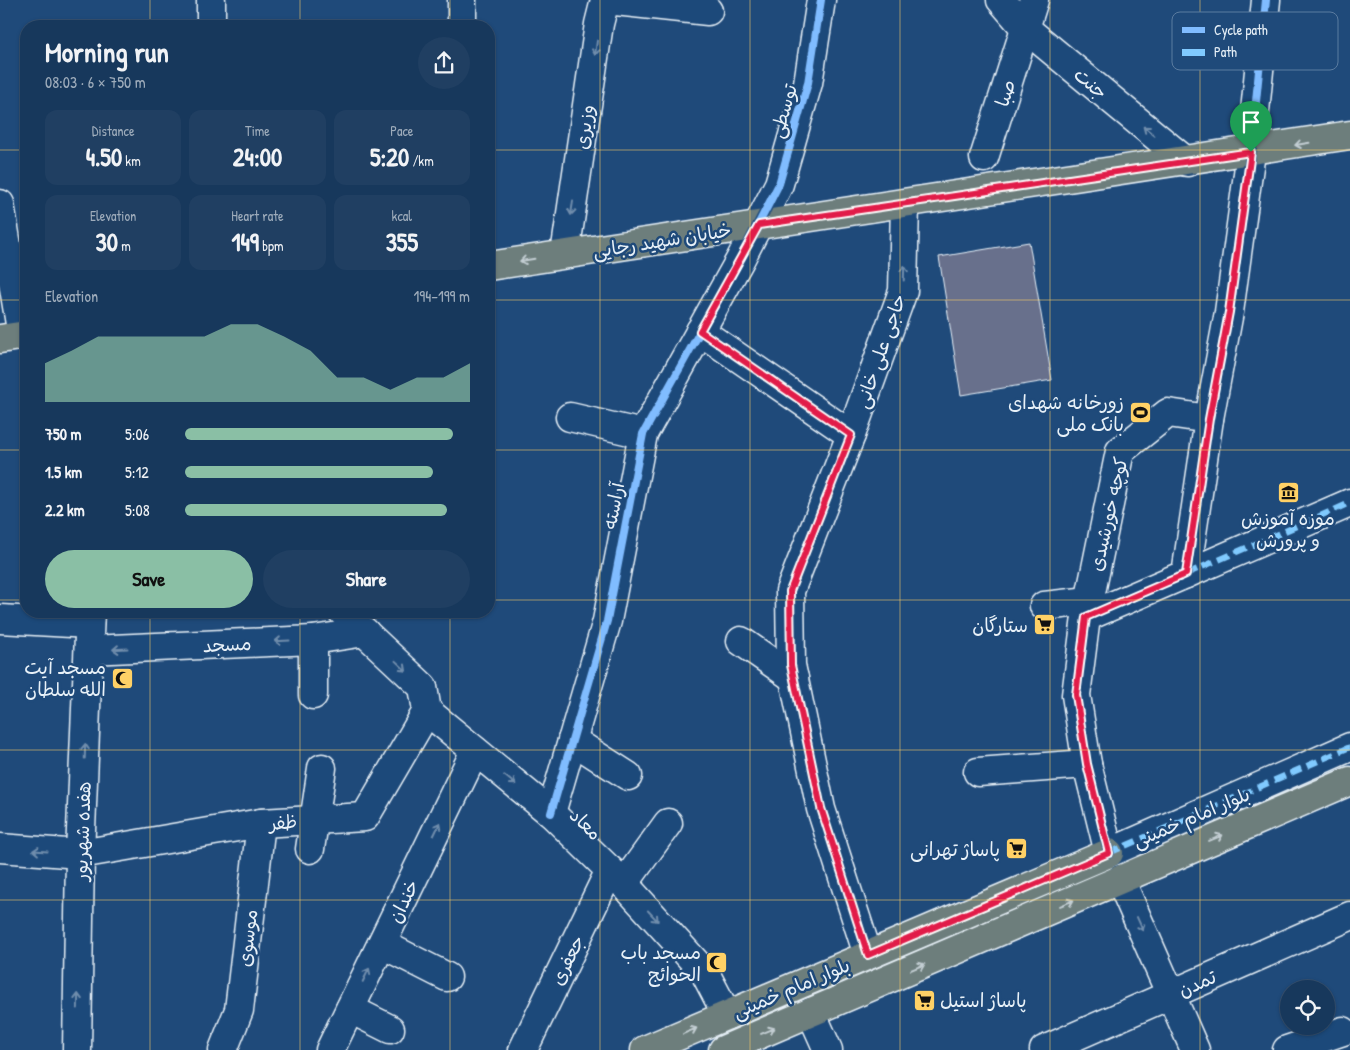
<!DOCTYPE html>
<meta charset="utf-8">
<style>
body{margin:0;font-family:"Patrick Hand","Playpen Sans Arabic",sans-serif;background:#203f62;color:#f1f3f6;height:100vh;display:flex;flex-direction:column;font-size:19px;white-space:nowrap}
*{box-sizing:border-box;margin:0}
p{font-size:16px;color:#9eacbb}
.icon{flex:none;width:28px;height:28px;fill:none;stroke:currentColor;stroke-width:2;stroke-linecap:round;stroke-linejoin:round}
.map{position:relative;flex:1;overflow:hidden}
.sheet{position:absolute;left:20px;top:20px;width:475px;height:598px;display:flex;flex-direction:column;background:#17385c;border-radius:20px;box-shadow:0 1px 4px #0004,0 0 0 1px #365272}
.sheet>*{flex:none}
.controls{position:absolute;left:1280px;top:980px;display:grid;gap:10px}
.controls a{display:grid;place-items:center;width:55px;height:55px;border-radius:50%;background:#17385c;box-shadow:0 1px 4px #0004,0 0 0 1px #365272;font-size:25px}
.pin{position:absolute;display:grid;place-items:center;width:42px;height:42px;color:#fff;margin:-51px -21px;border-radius:50% 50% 50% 0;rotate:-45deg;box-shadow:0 0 5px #0007}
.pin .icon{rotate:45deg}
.round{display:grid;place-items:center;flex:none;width:52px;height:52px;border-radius:26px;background:#203f62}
.headline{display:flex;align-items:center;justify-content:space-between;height:85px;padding:0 25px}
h1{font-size:28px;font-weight:700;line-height:38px}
.stats{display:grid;grid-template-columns:repeat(3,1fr);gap:8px;height:85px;padding:5px 25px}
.stats div{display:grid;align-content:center;border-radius:12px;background:#203f62;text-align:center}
.stats b{font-size:25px;font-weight:700}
.stats small{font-size:14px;font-weight:400}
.stats p{font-size:14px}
.chart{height:140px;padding:10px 25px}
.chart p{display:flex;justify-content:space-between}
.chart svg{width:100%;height:90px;margin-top:5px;fill:#8abfa5;opacity:.7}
.action{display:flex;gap:10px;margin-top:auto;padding:10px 25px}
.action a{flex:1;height:58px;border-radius:30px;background:#8abfa5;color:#111;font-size:20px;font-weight:700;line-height:58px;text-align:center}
.action a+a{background:#203f62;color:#f1f3f6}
ul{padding:0 25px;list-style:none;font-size:16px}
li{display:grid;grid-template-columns:80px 60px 1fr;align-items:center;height:38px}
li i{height:12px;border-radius:6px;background:#8abfa5}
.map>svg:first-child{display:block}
.building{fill:#686f8c;stroke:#e8f1f8}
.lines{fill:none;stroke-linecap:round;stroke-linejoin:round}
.minor-casing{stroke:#e8f1f8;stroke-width:31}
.major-casing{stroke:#e8f1f8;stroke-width:31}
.minor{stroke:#1f4a7a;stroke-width:28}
.major{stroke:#6d7e7c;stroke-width:28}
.quiet{stroke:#80caff;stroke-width:6;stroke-dasharray:12 6;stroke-linecap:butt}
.cycleway-casing{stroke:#1f4a7a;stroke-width:11}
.cycleway{stroke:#80bcff;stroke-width:8}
.oneway{stroke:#6f8dac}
.oneway2{stroke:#c3ced3}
.route-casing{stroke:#fff;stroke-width:10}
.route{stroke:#e11d48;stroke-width:6}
.grid{fill:none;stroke:#ffd166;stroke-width:1;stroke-opacity:0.55}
.labels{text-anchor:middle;stroke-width:5;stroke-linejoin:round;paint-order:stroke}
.street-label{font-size:19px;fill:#e8f1f8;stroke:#1f4a7a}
.poi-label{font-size:19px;fill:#e8f1f8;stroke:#1f4a7a;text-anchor:end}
.key{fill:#1f4a7a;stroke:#5b7ca0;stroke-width:1}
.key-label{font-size:14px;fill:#e8f1f8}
</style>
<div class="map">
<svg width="1350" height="1050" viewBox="0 0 1350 1050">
<rect width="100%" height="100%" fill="#1f4a7a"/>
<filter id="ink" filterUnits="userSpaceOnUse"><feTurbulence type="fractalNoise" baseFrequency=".02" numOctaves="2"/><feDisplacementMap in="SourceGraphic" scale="10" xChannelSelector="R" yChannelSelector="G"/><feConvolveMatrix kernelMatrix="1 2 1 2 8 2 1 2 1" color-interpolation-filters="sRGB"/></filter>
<g filter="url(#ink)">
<!-- building -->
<polygon class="building" points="1029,242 1052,380 961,395 939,257"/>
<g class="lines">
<defs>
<g id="minor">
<polyline points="211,0 211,26"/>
<polyline points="606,0 708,11"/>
<polyline points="1001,0 1025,28 1187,162"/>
<polyline points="1266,0 1251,152 1229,312 1209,419 1186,574 1086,617 1076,695 1087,764 1109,853 1350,747"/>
<polyline points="462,26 462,0"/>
<polyline points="984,158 1034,0"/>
<polyline points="0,204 22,336"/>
<polyline points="565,254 599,24 605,0"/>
<polyline points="700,331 851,435"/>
<polyline points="570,417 643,434"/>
<polyline points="1186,574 1350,503"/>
<polyline points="1044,606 1089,601"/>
<polyline points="342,611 423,687 427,711 551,813 624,884 705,973 727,1015"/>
<polyline points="1086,617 1120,451 1168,413 1209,419"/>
<polyline points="0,619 89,624"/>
<polyline points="313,640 313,695"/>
<polyline points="741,641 794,678"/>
<polyline points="89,650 313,640 365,632"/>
<polyline points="572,740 628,776"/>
<polyline points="978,772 1087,764"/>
<polyline points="551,813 607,621 643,434 740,260 779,184 808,83 821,0"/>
<polyline points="0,848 80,854 261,823 365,817 427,711"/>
<polyline points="310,849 322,768"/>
<polyline points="1120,879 1195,1050"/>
<polyline points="624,884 668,823"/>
<polyline points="382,944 447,977"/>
<polyline points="868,955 821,809 791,665 790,591 851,435 903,291 905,204"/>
<polyline points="350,1009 390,1029"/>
<polyline points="811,1012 828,1050"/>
<polyline points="77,1050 80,854 90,611"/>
<polyline points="223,1050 239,1010 261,823"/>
<polyline points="330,1050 475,751"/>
<polyline points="523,1050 610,870"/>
<polyline points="1044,1050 1350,916"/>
<polyline points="1287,1050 1343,1031"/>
</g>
<g id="major">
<polyline points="489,266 1350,135"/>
<polyline points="0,339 26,335"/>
<polyline points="645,1050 1109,853"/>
<polyline points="723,1050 1350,781"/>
</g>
</defs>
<!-- minor casing -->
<use href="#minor" class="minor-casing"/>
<!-- major casing -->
<use href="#major" class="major-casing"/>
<!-- minor -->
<use href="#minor" class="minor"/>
<!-- major -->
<use href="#major" class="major"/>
<!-- quiet -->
<g class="quiet">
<polyline points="1186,574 1350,503"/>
<polyline points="1109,853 1350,747"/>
</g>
<defs>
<g id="cycleway">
<polyline points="551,813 607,621 643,434 740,260 779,184 808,83 821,0"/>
<polyline points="1109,853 1087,764 1076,695 1086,617 1186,574 1209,419 1229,312 1251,152 1266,0"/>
</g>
</defs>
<!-- cycleway casing -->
<use href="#cycleway" class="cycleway-casing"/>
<!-- cycleway -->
<use href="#cycleway" class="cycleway"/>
</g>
<!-- one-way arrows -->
<defs><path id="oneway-shaft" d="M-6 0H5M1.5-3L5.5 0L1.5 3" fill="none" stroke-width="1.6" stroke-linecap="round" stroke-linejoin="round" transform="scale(1.25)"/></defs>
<g class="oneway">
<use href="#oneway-shaft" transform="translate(596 48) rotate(98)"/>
<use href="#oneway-shaft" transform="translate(1149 131) rotate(-141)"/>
<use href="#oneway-shaft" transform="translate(572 208) rotate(98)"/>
<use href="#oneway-shaft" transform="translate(904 273) rotate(-88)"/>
<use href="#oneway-shaft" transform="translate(282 641) rotate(177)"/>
<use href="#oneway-shaft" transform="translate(120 649) rotate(177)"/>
<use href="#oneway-shaft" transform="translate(401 666) rotate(43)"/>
<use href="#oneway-shaft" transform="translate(85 751) rotate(-88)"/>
<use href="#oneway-shaft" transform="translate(510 780) rotate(39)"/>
<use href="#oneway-shaft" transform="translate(437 829) rotate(-64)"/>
<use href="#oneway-shaft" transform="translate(40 851) rotate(-176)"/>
<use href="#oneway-shaft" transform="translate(653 916) rotate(47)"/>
<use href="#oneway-shaft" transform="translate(1140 924) rotate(66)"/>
<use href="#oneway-shaft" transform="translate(366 975) rotate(-64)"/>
<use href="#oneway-shaft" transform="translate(78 1001) rotate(-89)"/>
</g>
<g class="oneway2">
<use href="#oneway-shaft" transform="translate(1302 144) rotate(171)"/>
<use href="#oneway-shaft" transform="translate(527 260) rotate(171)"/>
<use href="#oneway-shaft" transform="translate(1216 838) rotate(-23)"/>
<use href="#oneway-shaft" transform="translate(1067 903) rotate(-23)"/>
<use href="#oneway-shaft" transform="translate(918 967) rotate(-23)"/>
<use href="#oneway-shaft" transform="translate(690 1031) rotate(-23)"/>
<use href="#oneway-shaft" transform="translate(768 1031) rotate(-23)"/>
</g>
</g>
<g class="lines" filter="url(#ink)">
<defs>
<polygon id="route" points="1251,152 1229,312 1209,419 1186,574 1086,617 1076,695 1087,764 1109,853 868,955 821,808 791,665 790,591 851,435 700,331 759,225"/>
</defs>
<!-- route casing -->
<use href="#route" class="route-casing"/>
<!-- route -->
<use href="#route" class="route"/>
</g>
<!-- grid -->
<path class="grid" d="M150,0V26M300,0V26M450,0V26M600,0V1050M750,0V1050M900,0V1050M1050,0V1050M1200,0V1050M0,150H26M489,150H1350M0,300H26M489,300H1350M0,450H26M489,450H1350M0,600H26M489,600H1350M150,611V1050M300,611V1050M450,611V1050M0,750H1350M0,900H1350"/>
<!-- icons -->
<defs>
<symbol id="stadium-square" viewBox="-11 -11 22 22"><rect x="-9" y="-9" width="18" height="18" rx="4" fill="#ffd166" stroke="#1f4a7a"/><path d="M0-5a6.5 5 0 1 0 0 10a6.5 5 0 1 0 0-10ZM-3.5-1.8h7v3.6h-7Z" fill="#111"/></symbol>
<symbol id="museum-square" viewBox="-11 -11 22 22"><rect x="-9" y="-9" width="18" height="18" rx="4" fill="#ffd166" stroke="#1f4a7a"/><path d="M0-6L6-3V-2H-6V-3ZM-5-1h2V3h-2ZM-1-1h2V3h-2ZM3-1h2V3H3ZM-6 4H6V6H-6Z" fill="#111"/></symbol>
<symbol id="supermarket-square" viewBox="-11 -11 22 22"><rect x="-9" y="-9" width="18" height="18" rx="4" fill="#ffd166" stroke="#1f4a7a"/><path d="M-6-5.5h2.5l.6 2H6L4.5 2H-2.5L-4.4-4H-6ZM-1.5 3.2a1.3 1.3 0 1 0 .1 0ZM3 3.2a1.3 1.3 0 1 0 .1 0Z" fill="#111"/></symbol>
<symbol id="mosque-square" viewBox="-11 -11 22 22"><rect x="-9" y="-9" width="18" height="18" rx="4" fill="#ffd166" stroke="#1f4a7a"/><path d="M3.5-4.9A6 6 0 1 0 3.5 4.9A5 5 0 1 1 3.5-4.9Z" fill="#111"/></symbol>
</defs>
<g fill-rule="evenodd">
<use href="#stadium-square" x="1128" y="400" width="25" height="25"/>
<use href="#museum-square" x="1276" y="480" width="25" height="25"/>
<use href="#supermarket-square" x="1032" y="612" width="25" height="25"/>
<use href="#mosque-square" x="110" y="666" width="25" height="25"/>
<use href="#supermarket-square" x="1004" y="836" width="25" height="25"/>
<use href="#mosque-square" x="704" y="950" width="25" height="25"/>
<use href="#supermarket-square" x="912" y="988" width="25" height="25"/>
</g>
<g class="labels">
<!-- street labels -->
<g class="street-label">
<text transform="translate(1091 83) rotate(40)" y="7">جنت</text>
<text transform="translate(1005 93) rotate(-72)" y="7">صبا</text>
<text transform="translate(783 111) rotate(-74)" y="7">توسطی</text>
<text transform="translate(584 127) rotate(-82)" y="7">وزیری</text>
<text transform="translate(662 240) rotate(-9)" y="7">خیابان شهید رجایی</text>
<text transform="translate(880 351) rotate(-71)" y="7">حاجی علی خانی</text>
<text transform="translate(613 506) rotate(-79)" y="7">آراسته</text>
<text transform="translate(1108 514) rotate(-77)" y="7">کوچه خورشیدی</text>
<text transform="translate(227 644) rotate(-3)" y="7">مسجد</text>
<text transform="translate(1191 817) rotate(-23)" y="7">بلوار امام خمینی</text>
<text transform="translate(283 822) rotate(-4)" y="7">ظفر</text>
<text transform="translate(586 824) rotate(44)" y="7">معاد</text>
<text transform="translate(82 831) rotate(-88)" y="7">هفده شهریور</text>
<text transform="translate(403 901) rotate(-64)" y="7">خندان</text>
<text transform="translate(247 938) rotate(-83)" y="7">موسوی</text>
<text transform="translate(567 960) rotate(-64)" y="7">جعفری</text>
<text transform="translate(1197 983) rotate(-24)" y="7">تمدن</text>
<text transform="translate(791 988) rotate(-23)" y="7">بلوار امام خمینی</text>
</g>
<!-- poi labels -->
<g class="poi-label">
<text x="1124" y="409">زورخانه شهدای<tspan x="1124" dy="22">بانک ملی</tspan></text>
<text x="1288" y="525" text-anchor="middle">موزه آموزش<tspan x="1288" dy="22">و پرورش</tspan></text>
<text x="1028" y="632">ستارگان</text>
<text x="106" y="674">مسجد آیت<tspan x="106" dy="22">الله سلطان</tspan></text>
<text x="1000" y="856">پاساژ تهرانی</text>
<text x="701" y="959">مسجد باب<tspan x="701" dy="22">الحوائج</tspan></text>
<text x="940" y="1007" text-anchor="start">پاساژ استیل</text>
</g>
</g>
<!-- legend -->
<rect x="1172" y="12" width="166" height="58" rx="8" class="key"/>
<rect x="1182" y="27" width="23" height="6" fill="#80bcff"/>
<rect x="1182" y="49" width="23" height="7" fill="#80caff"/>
<g class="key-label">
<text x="1214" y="35">Cycle path</text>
<text x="1214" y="57">Path</text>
</g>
</svg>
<div class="controls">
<a><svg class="icon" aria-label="locate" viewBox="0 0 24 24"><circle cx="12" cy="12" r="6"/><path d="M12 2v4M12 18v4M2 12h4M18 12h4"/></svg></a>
</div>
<div class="pin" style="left:1251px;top:152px;background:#1e9e55"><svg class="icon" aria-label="arrive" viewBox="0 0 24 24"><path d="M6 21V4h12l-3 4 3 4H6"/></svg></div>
<section class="sheet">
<div class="headline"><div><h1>Morning run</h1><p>08:03 · 6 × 750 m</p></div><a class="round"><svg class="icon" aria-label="share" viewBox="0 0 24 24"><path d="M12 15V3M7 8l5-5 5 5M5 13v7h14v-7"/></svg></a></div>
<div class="stats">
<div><p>Distance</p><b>4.50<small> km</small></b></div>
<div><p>Time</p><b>24:00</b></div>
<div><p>Pace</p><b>5:20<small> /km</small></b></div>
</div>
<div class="stats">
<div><p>Elevation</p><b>30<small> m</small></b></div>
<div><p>Heart rate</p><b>149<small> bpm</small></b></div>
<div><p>kcal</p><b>355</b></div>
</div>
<div class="chart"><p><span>Elevation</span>194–199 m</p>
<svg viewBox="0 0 160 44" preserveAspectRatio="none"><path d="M0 44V25L10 19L20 12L30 12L40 12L50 12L60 12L70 6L80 6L90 12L100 19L110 32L120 32L130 38L140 32L150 32L160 25V44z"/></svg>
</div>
<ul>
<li><b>750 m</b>5:06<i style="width:94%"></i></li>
<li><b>1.5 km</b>5:12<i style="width:87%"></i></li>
<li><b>2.2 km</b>5:08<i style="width:92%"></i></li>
</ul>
<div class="action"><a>Save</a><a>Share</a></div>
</section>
</div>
